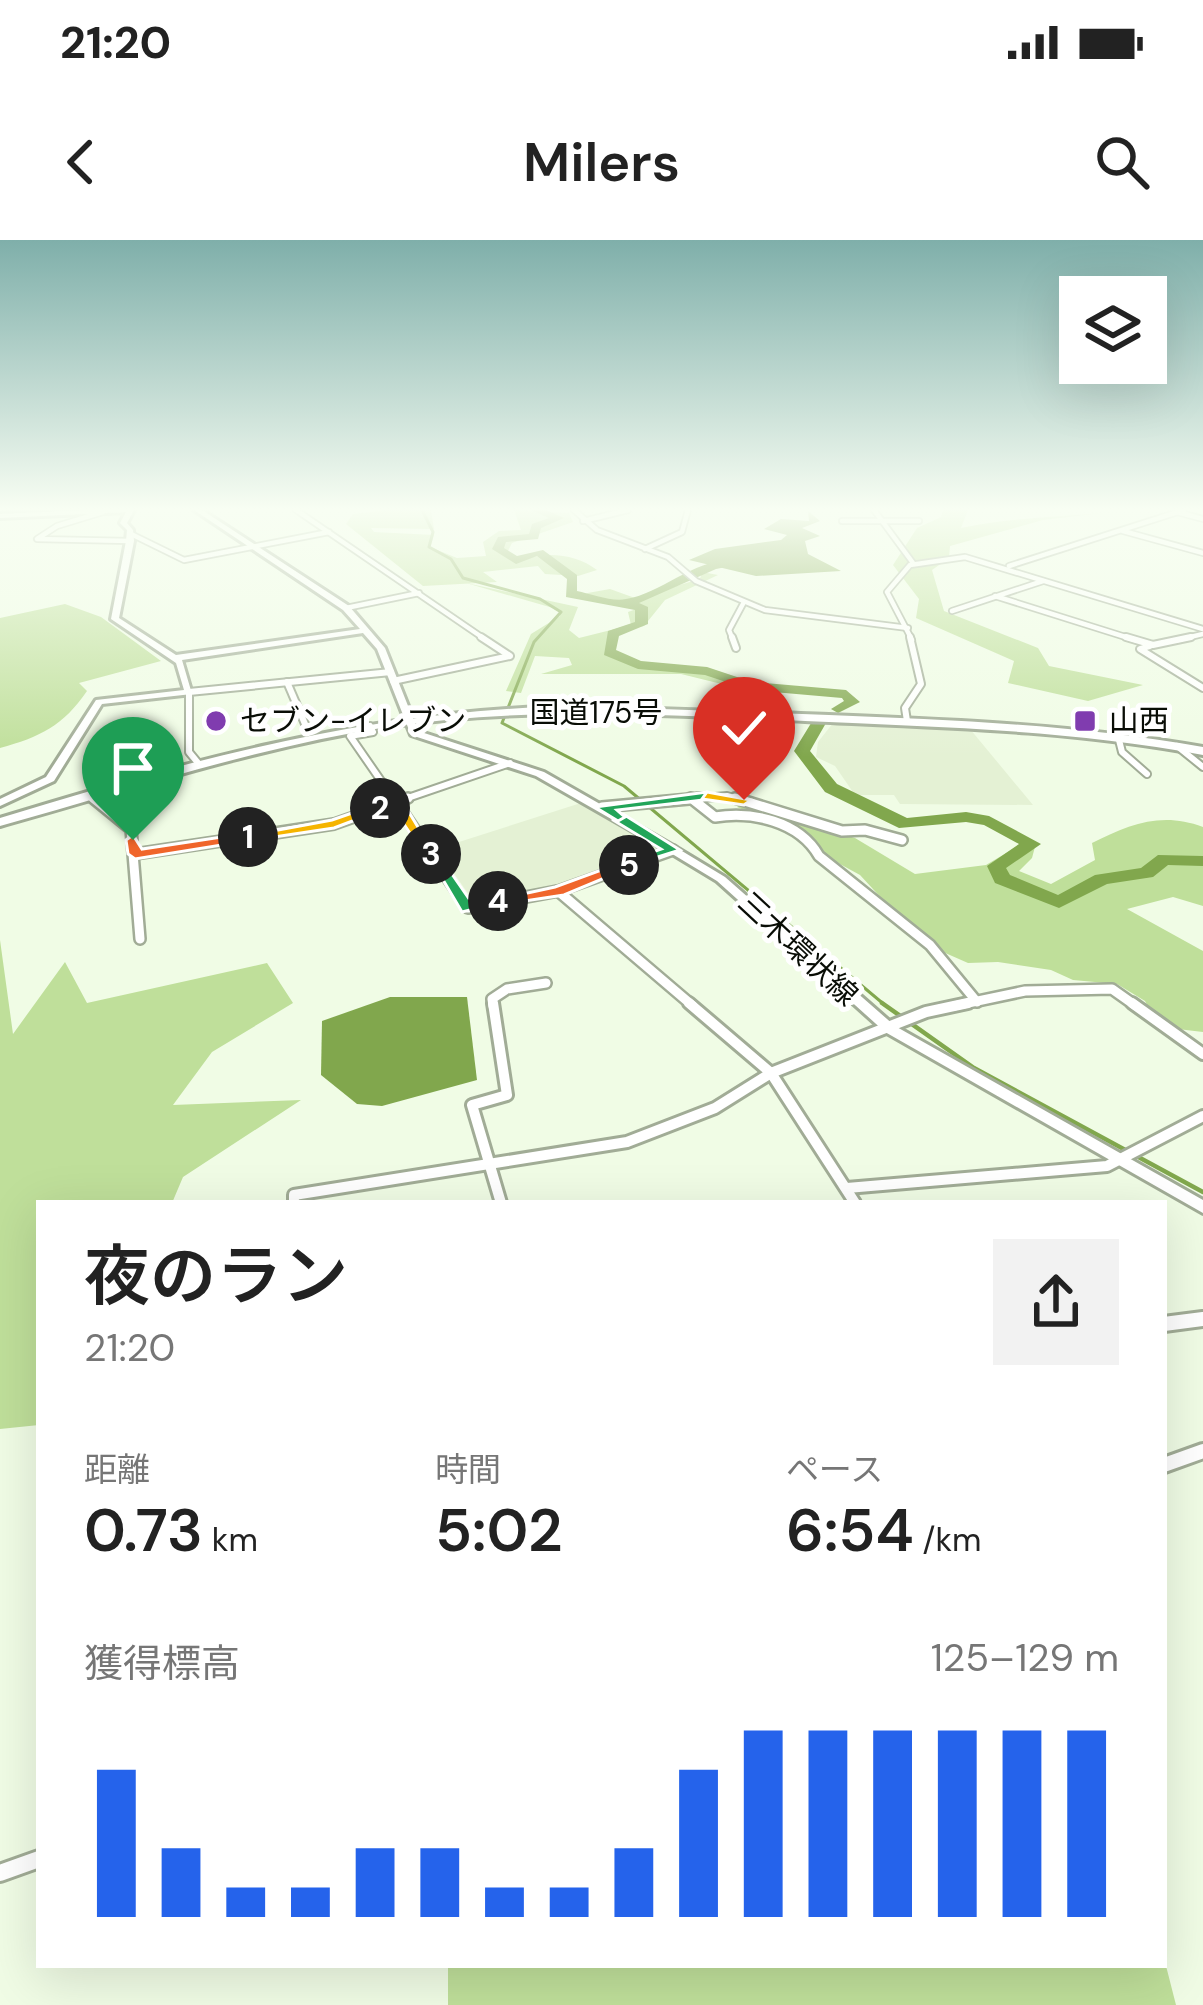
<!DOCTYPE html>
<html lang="ja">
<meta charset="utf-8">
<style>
body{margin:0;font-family:"DM Sans","Noto Sans JP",sans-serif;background:#f2f2f2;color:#222;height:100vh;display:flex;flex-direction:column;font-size:45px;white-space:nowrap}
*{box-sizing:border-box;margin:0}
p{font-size:39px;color:#767676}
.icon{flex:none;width:66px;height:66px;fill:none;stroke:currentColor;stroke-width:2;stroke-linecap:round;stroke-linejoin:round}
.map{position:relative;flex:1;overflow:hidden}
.details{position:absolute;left:36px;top:960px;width:1131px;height:768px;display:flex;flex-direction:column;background:#fff;border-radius:0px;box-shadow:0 12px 48px #0002}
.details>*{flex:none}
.controls{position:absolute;left:1059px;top:36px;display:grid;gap:24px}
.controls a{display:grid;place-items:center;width:108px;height:108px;border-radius:0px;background:#fff;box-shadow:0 12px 48px #0002;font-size:60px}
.pin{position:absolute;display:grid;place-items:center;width:102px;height:102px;color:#fff;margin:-123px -51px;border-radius:50% 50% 50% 0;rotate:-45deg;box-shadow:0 0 12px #0007}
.pin .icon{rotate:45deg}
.km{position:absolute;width:60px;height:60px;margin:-30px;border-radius:50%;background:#222;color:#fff;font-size:33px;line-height:60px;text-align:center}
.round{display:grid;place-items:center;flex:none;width:126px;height:126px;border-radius:0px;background:#f2f2f2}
.headline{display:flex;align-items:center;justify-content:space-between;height:204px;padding:0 48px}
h1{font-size:66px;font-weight:600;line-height:90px}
.stats{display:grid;grid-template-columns:repeat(3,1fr);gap:18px;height:204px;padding:12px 48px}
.stats div{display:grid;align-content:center}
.stats b{font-size:60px;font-weight:600}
.stats small{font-size:33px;font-weight:400}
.stats p{font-size:33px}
.chart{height:336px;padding:24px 48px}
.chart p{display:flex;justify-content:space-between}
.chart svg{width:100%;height:216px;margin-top:12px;stroke:#2563eb;stroke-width:6}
.status{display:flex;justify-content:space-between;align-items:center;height:84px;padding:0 60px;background:#fff;direction:ltr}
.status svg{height:33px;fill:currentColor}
header{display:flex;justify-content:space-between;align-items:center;height:156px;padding:0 48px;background:#fff;font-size:54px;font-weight:600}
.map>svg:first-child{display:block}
.built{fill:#e4f1d4}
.green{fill:#bfdf9a}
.water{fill:#81a74d}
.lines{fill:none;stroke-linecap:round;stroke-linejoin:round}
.stream-far1{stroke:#81a74d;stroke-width:3}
.stream{stroke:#81a74d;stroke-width:4.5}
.river{fill:#81a74d;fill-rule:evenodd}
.street-far5-casing{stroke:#a1ac96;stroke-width:8}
.street-far4-casing{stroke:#a1ac96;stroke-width:10}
.street-far3-casing{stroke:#a1ac96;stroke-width:14}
.street-far2-casing{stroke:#a1ac96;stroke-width:16}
.street-far1-casing{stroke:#a1ac96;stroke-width:20}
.street-casing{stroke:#a1ac96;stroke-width:22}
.secondary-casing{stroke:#a1ac96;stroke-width:6}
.highway-casing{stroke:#a1ac96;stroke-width:6}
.street-far5{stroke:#fff;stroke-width:4.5}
.street-far4{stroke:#fff;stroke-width:6}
.street-far3{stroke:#fff;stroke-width:9}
.street-far2{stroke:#fff;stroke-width:10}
.street-far1{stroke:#fff;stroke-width:14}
.street{stroke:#fff;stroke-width:16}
.secondary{fill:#fff;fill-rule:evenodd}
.highway{fill:#fff;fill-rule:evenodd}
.split-1{fill:#f0652b;stroke:#fff;stroke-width:3}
.split-2{fill:#f5b400;stroke:#fff;stroke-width:3}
.split-3{fill:#f5b400;stroke:#fff;stroke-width:3}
.split-4{fill:#22a559;stroke:#fff;stroke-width:3}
.split-5{fill:#f0652b;stroke:#fff;stroke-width:3}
.split-6{fill:#22a559;stroke:#fff;stroke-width:3}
.split-7{fill:#22a559;stroke:#fff;stroke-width:3}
.split-8{fill:#f5b400;stroke:#fff;stroke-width:3}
.poi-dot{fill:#803caf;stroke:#fff;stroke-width:4.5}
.labels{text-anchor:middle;stroke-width:10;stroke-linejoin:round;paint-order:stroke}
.far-street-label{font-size:30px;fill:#090d06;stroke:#fff}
.far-poi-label{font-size:30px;fill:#090d06;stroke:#fff;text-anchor:start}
</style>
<div class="status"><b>21:20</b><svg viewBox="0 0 49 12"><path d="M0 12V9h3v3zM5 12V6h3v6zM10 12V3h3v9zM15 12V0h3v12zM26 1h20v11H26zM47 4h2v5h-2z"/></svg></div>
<header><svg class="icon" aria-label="back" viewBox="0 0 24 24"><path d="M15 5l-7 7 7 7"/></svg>Milers<svg class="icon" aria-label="search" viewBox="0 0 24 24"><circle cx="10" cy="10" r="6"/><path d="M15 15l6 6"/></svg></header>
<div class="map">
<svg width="1203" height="1765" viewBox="0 0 1203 1765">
<rect width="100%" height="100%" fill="#f0fce5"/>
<!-- built -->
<g class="built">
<polygon points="833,483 970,489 1033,565 900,564 894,555 855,555 835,526 816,517 818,502"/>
<polygon points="584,562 664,610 568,647 476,665 437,609"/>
</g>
<!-- green -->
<g class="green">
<path d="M388,270H431L434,289L371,288L374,292L434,295L430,307L457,318L486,316L483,302L499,291L521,290L514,270L569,273L573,282L512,303L507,313L519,321C544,311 575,313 597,330L578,336L545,334L538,326L483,332L497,342L423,346L346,284L353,274Z"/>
<path d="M943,270H968L961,288C1007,278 1055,277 1102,273L1043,280L950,306L949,318L932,330L944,371L1038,408L1049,426L1143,445L1088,461L1008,443L1014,421L916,378L919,359L893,325L917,288L941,277Z"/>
<polygon points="702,332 718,335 665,360 644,386 615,392 606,409 643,427 713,431 764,446 832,454 750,451 681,434 541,434 572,425 569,418 535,416 521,453 506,451 531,394 560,376 560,370 466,343 578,367 569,390 579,398 631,385 628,372 639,368 582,354 610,349 635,358 700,339"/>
<path d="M65,364L101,377L161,421L79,443L87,451C63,486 40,497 0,508V378Z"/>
<path d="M742,563L855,598L915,634L986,625L1030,599L1036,603L1032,618L1019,631L1051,644L1095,620L1092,603C1128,585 1161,571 1203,587V666L1173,657L1127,669L1203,711V792L1169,788L1155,780L1145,761L1117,744L1073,740L1051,730L998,722L968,723L943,712L909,688L860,635L827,617L814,599L737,567Z"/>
<polygon points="0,700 13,794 65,722 87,763 267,723 293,763 212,812 173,865 301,860 183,937 172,963 39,963 39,1185 0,1189"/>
<polygon points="1164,1718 1176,1765 448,1765 448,1725 1164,1725"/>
</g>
<!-- water -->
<g class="water">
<polygon points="808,271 820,281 802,288 820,296 805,301 808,314 841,331 756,336 689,320 715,309 781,300 787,295 764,289 781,279 809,281"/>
<polygon points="390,757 467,757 477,840 382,866 357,864 321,835 322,781"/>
</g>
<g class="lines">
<!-- stream-far1 -->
<polyline class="stream-far1" points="422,270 433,292 429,307 451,319 463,338 540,359 561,372 534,402 502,483 624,546 886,766"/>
<!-- stream -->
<polyline class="stream" points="882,763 974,828 1203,952"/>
<!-- river -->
<g class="river">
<path d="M531,270H546L564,278L541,288L538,299L506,302L504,308L517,316L543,310L577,335V351C591,354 612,362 626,359C665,353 706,308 746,323L716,329L639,363L648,367V384L619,396L616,410L641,421L707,427L752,442L846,450L860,462L838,473L831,469L844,461L842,458L750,450L705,435L638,429L604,415L608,391L635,382V370L566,357L567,339L537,316L516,324L492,309L498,297L529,294L532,284L549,278Z"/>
<polygon points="818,478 826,483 810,511 837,544 907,578 966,572 989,576 1041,604 1006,628 1010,635 1058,655 1095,635 1141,628 1158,615 1203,616 1203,626 1168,625 1153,637 1107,644 1059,668 995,643 987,626 1019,604 984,585 966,582 899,588 825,552 794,511 813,480"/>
</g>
<defs>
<g id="street-far5">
<polyline points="296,270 486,400"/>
<polyline points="574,270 597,290 668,317 696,341 765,370 908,388"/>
<polyline points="874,270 913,323"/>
<polyline points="103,272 57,286 37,299 130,301"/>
<polyline points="1177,272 1203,279"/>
<polyline points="583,281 628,270"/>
<polyline points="842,281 919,281"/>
<polyline points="1123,291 1203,313"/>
<polyline points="131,294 184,320 329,292"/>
<polyline points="645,309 682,292 688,270"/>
<polyline points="1009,326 1184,270"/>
<polyline points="995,356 1135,400"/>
<polyline points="346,368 419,353"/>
<polyline points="952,371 1043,341"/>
<polyline points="733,400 729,390 744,362"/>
<polyline points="912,400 887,352 910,325 965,317 1203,389"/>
<polyline points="1178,400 1203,394"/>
</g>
<g id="street-far4">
<polyline points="732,397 736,408"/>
<polyline points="1126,397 1153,405 1191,397"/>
<polyline points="1150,406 1140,409 1203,448"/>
<polyline points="393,441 510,416 481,397"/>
<polyline points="287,442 308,491"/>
<polyline points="907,481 905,468 921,444 910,397"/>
<polyline points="370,486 373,492 350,496 395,561"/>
<polyline points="1118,496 1122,512 1147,534"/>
<polyline points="1177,506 1203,527"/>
<polyline points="198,523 189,512 189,452 391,432"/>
<polyline points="89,555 97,561"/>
<polyline points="689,557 695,561"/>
<polyline points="399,561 510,523"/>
<polyline points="666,561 727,556 745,561"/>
</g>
<g id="street-far3">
<polyline points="93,558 131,589 140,699"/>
<polyline points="393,558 468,668 558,651 673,610"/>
<path d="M691,558L715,577C752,571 799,581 819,616L930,705L977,762"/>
<polyline points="735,558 842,591 865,590 902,600"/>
<polyline points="602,567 700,558"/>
<polyline points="135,614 334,584 408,558"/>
<polyline points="558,651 693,766"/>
<polyline points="493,766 492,759 507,749 546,743"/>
<polyline points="954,766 1025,751 1112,749 1136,766"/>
</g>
<g id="street-far2">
<polyline points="493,763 507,855 472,865 501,963"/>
<polyline points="689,763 771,833 855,963"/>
<polyline points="1132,763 1203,814"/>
<polyline points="847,948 1107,926 1203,876"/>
<polyline points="294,963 294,955 627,902 715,868 771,833 926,772 968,763"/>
</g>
<g id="street-far1">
<polyline points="1164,1084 1203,1079"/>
<polyline points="1164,1225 1203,1211"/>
</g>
<polyline id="street" points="0,1633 39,1619"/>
<polygon id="secondary" points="86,270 134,270 127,283 133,290 134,301 119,378 176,415 360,389 343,370 194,270 202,270 349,366 385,408 418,491 544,532 677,608 725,637 895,786 1203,960 1203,973 885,792 717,641 669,612 536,536 411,495 377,409 363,393 182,420 192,454 102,464 54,541 0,566 0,559 46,537 96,460 184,450 176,423 111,379 126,301 127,290 120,283 126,272 0,278 0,274"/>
<path id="highway" d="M545,467C640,467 735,472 829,475C955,480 1079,485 1203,507V515C1071,490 939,487 805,481C666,475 526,466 387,487C254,508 129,550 0,586V578C179,523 357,474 545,467Z"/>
</defs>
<!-- street-far5 casing -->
<use href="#street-far5" class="street-far5-casing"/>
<!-- street-far4 casing -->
<use href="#street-far4" class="street-far4-casing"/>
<!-- street-far3 casing -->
<use href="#street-far3" class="street-far3-casing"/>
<!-- street-far2 casing -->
<use href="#street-far2" class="street-far2-casing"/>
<!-- street-far1 casing -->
<use href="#street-far1" class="street-far1-casing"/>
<!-- street casing -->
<use href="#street" class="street-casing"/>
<!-- secondary casing -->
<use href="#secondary" class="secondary-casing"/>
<!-- highway casing -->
<use href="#highway" class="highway-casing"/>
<!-- street-far5 -->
<use href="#street-far5" class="street-far5"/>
<!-- street-far4 -->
<use href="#street-far4" class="street-far4"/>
<!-- street-far3 -->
<use href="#street-far3" class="street-far3"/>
<!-- street-far2 -->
<use href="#street-far2" class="street-far2"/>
<!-- street-far1 -->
<use href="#street-far1" class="street-far1"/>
<!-- street -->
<use href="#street" class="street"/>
<!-- secondary -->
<use href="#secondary" class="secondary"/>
<!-- highway -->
<use href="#highway" class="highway"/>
</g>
<!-- sky -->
<linearGradient id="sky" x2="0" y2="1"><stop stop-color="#7fafaa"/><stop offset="0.52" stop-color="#f8fef3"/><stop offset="1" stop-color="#f8fef3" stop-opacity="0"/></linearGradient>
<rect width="1203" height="517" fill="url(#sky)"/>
<!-- split-1 -->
<polygon class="split-1" points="248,593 253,600 135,619 128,614 126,600 133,595 142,609"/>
<!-- split-2 -->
<polygon class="split-2" points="375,565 387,568 334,588 248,601 241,597 332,580"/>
<!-- split-3 -->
<polygon class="split-3" points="391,559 401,559 436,617 426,617 393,568 373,568"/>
<!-- split-4 -->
<polygon class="split-4" points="426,611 436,611 472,663 498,656 506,661 462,672"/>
<!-- split-5 -->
<polygon class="split-5" points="623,622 636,625 564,655 498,665 491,661 555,647"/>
<!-- split-6 -->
<polygon class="split-6" points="613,574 623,574 680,610 623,628 623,622 661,609 613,580"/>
<!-- split-7 -->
<polygon class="split-7" points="707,552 712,559 617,570 625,577 618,581 595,567"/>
<!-- split-8 -->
<polygon class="split-8" points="707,552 751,560 744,565 702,559"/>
<!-- markers -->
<g class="poi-dot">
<circle cx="216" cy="481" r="12"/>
<rect x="1073" y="469" width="24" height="24" rx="6"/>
</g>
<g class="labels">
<!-- far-street labels -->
<g class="far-street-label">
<text x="596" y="483">国道175号</text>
<text transform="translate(798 709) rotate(43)" y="10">三木環状線</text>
</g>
<!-- far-poi labels -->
<g class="far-poi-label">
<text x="240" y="491">セブン-イレブン</text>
<text x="1109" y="491">山西</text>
</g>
</g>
</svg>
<div class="controls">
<a><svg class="icon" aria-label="layers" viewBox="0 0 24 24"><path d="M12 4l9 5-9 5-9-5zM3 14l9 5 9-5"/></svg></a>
</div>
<div class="pin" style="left:133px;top:600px;background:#1e9e55"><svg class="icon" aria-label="arrive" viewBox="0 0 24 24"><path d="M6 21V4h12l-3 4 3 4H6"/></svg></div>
<div class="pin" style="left:744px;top:560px;background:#d93025"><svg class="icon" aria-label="check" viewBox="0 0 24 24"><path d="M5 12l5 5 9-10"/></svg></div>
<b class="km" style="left:248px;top:597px">1</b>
<b class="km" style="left:380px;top:568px">2</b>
<b class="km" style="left:431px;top:614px">3</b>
<b class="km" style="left:498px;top:661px">4</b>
<b class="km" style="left:629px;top:625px">5</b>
<section class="details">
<div class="headline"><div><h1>夜のラン</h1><p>21:20</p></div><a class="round"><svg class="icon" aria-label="share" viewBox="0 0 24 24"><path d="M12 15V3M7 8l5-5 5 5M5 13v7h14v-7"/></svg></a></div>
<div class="stats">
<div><p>距離</p><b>0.73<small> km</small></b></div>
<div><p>時間</p><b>5:02</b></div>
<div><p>ペース</p><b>6:54<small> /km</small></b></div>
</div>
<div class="chart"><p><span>獲得標高</span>125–129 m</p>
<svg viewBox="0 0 160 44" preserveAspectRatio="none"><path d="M5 44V14M15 44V30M25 44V38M35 44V38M45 44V30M55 44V30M65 44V38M75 44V38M85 44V30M95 44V14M105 44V6M115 44V6M125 44V6M135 44V6M145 44V6M155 44V6"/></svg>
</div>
</section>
</div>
